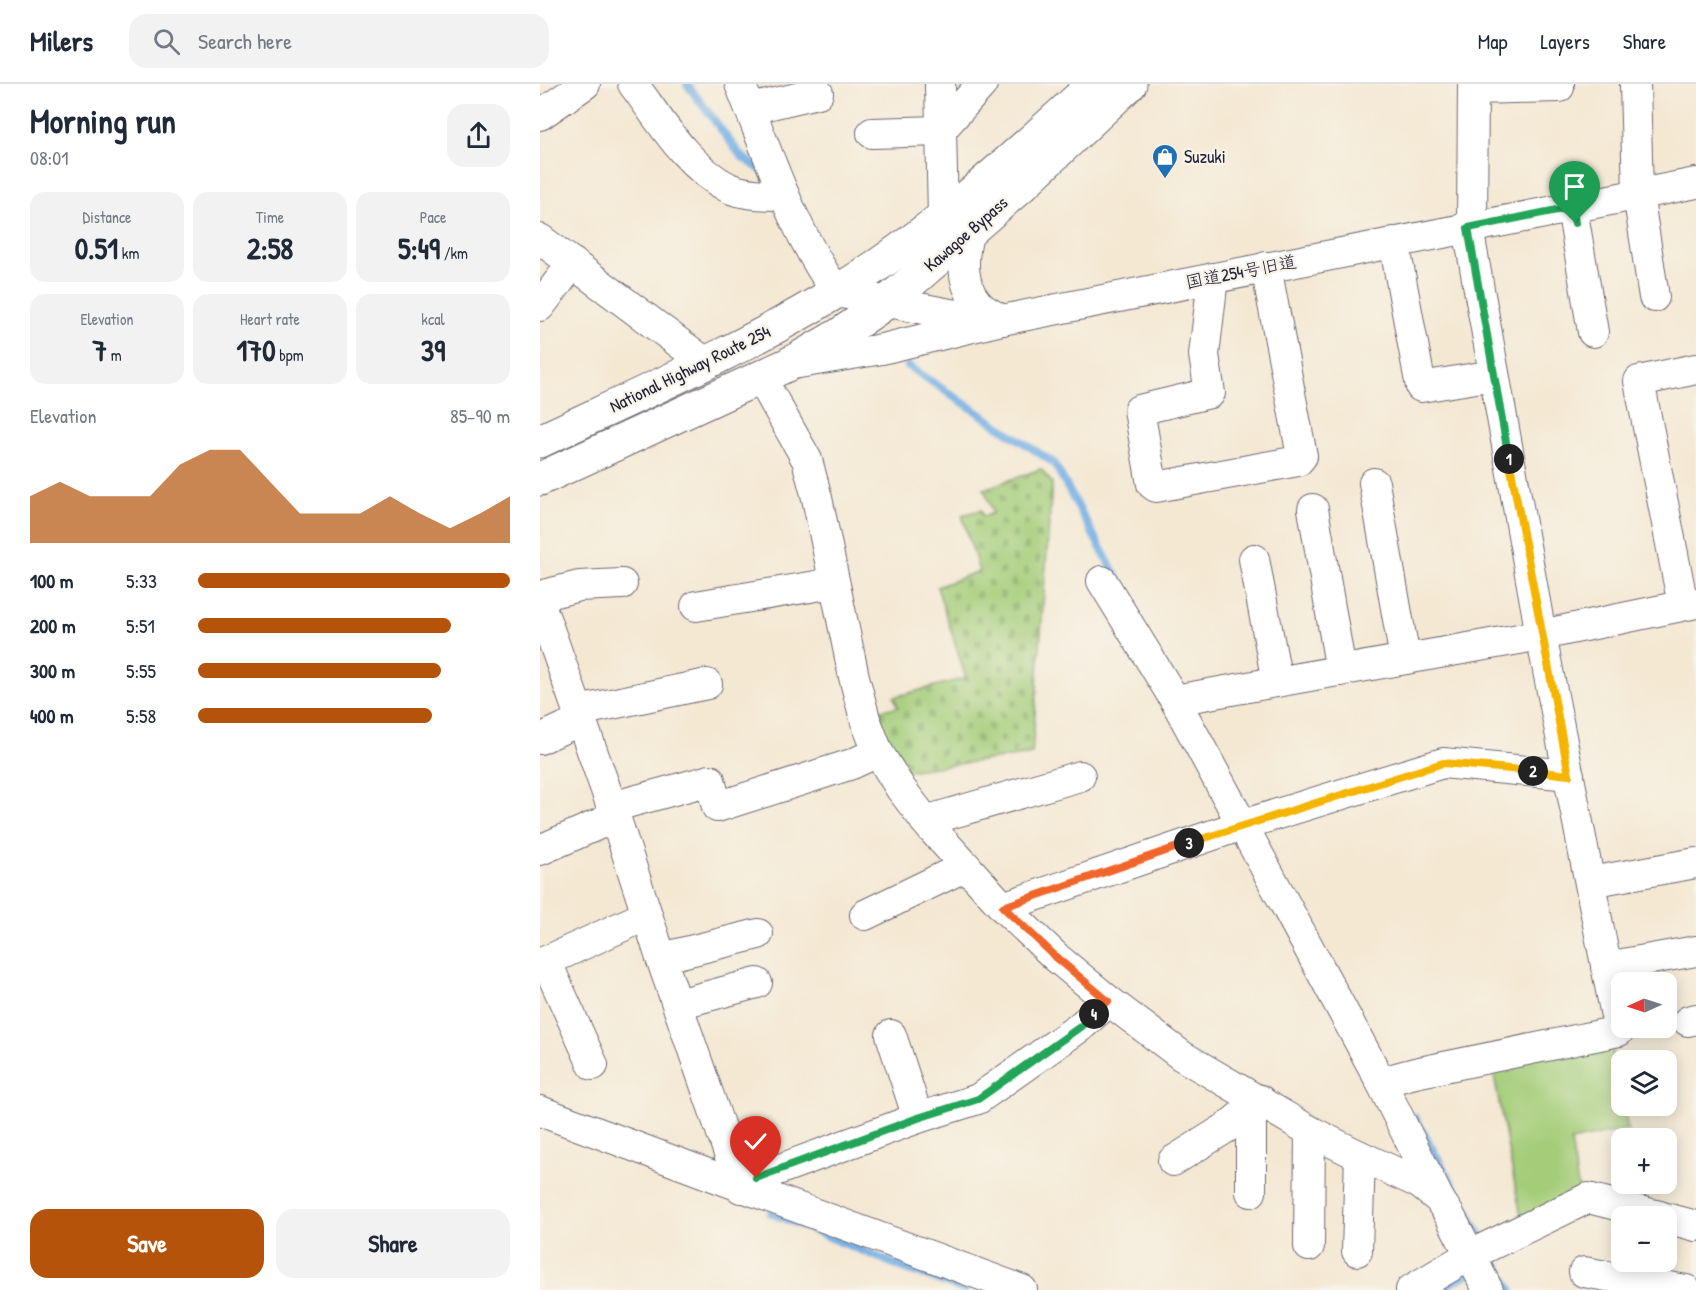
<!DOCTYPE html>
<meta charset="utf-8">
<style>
body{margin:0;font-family:"Patrick Hand","Klee One",sans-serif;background:#f2f2f3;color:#1f2937;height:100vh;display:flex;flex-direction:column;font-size:22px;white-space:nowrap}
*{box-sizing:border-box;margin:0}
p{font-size:20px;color:#747a83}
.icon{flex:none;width:33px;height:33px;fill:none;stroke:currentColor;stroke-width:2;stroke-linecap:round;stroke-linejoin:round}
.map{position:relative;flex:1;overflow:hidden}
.details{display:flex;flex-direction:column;background:#fff;width:540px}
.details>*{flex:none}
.needle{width:39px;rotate:267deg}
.buttons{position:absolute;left:1071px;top:888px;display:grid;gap:12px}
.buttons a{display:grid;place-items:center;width:66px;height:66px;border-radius:12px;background:#fff;box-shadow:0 3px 15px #0003;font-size:30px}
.pin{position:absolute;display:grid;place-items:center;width:51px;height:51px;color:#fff;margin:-62px -26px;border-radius:50% 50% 50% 0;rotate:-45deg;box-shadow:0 0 6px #0007}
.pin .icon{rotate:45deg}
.km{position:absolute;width:30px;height:30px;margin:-15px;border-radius:50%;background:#222;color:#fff;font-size:16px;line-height:30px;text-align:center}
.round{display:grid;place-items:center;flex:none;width:63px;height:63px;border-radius:18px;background:#f2f2f3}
.overview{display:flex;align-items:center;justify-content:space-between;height:102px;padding:0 30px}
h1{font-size:33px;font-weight:700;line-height:45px}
.metrics{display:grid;grid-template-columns:repeat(3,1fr);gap:9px;height:102px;padding:6px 30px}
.metrics div{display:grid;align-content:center;border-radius:15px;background:#f2f2f3;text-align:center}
.metrics b{font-size:30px;font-weight:700}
.metrics small{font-size:16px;font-weight:400}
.metrics p{font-size:16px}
.chart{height:168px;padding:12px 30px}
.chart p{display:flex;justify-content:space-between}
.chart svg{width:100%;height:108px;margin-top:6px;fill:#b45309;opacity:.7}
.cta{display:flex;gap:12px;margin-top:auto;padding:12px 30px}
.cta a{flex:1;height:69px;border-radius:18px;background:#b45309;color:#fff;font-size:24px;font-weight:700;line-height:69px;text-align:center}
.cta a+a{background:#f2f2f3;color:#1f2937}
ul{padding:0 30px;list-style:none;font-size:20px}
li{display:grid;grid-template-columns:96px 72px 1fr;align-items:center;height:45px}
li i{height:15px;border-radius:8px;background:#b45309}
header{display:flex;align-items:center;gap:36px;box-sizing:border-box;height:84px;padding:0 30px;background:#fff;border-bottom:2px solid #e0e1e3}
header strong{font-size:28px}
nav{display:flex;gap:33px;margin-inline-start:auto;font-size:21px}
.search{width:420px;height:54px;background:#f2f2f3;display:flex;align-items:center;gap:15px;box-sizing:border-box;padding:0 21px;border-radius:18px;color:#747a83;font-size:22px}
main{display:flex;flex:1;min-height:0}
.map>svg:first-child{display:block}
.green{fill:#a4cd79;stroke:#63785a;stroke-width:1.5}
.cemetery{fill:url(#cemetery-stones);stroke:#63785a;stroke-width:1.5}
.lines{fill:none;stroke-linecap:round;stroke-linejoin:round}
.stream{stroke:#72afe4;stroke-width:8}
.minor-casing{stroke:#6c6770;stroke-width:32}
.highway-casing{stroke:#6c6770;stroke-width:35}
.minor{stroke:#fff;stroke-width:30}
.highway{stroke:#fff;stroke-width:33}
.split-1-casing{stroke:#fff;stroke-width:12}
.split-2-casing{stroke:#fff;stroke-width:12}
.split-3-casing{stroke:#fff;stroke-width:12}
.split-4-casing{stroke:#fff;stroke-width:12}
.split-5-casing{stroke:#fff;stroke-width:12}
.split-1{stroke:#22a559;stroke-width:8}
.split-2{stroke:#f5b400;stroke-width:8}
.split-3{stroke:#f5b400;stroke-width:8}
.split-4{stroke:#f0652b;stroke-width:8}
.split-5{stroke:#22a559;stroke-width:8}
.labels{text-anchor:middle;stroke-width:4.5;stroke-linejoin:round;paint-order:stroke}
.poi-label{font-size:18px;fill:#22223b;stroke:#f7f3e8;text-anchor:start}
.street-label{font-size:18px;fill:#22223b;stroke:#f7f3e8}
</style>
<header>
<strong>Milers</strong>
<div class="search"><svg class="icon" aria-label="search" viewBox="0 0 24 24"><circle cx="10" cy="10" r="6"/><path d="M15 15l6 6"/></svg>Search here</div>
<nav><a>Map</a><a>Layers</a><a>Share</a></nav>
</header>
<main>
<section class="details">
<div class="overview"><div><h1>Morning run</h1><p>08:01</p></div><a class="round"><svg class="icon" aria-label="share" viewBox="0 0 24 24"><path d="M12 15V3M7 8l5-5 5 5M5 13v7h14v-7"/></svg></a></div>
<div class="metrics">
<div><p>Distance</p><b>0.51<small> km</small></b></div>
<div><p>Time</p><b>2:58</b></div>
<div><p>Pace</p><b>5:49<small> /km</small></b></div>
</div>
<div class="metrics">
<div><p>Elevation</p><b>7<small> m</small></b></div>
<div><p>Heart rate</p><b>170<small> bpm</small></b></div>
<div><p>kcal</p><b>39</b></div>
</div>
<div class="chart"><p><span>Elevation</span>85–90 m</p>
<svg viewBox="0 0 160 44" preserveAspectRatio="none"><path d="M0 44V25L10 19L20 25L30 25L40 25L50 12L60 6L70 6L80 19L90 32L100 32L110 32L120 25L130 32L140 38L150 32L160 25V44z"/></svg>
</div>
<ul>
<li><b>100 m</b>5:33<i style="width:100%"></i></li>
<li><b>200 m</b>5:51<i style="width:81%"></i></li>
<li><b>300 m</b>5:55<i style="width:78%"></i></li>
<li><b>400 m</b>5:58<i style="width:75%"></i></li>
</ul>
<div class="cta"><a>Save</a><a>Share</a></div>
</section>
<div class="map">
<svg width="1156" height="1206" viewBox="0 0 1156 1206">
<defs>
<pattern id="cemetery-stones" width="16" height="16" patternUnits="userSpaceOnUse" patternTransform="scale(1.5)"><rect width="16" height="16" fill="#a4cd79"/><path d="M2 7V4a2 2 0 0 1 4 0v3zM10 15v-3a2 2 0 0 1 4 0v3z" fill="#8db06a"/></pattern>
</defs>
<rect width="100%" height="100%" fill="#f7f3e8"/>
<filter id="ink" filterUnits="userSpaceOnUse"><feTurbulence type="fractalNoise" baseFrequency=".0167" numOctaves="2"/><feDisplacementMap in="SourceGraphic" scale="12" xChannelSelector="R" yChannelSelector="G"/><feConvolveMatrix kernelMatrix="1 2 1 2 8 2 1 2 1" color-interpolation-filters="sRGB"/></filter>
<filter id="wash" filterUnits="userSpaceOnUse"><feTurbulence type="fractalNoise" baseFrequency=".008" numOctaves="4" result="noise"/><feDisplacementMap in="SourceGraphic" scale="24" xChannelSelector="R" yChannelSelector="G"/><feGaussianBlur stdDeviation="1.35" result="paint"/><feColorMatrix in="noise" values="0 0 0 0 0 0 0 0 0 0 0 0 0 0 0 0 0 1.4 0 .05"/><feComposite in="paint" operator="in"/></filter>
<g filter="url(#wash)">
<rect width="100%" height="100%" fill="#f4e8d3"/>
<!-- green -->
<polygon class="green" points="1071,958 1081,1011 1082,1022 1083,1022 1088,1045 1031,1057 1039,1109 982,1138 952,981"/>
<!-- cemetery -->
<polygon class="cemetery" points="501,385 512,399 492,670 366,687 351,662 335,627 358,623 354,613 426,594 397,503 439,487 422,431 441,426 443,433 453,429 444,405"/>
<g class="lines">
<!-- stream -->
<g class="stream">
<polyline points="147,0 201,72 224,88"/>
<polyline points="368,282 514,379 578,496"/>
<polyline points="875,1034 944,1157"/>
<polyline points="231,1129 364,1184 425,1206"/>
<polyline points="950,1168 971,1206"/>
<polyline points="908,1201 932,1188"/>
</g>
</g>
</g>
<g filter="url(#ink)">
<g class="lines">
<defs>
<g id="minor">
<path d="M93,0C120,36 147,83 189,104C205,111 227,111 244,111"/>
<path d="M200,0C229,71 252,146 297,208L410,230L446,234"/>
<polyline points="400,0 403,133"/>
<polyline points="1095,0 1098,110 1114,213"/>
<polyline points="934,5 1019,3 1019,0"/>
<polyline points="210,25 278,9"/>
<polyline points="0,31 45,0"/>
<polyline points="332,49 400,47 442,0"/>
<polyline points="1032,124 1053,248"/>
<polyline points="932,143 933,0"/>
<path d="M429,147C422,172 420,203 441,223C447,228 455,232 462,236"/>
<polyline points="0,155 166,279"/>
<polyline points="854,158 881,303 954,291"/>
<polyline points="673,194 664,271 670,309 599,326 612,400 616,403 758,377 762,372 726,183"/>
<polyline points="0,222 33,179"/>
<polyline points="253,280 342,265 462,236 1156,99"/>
<polyline points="221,294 267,376 277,414 314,593 325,635 338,668 361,705 391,744 463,823 517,874 569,917 642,972 770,1047 820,1072 879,1099 899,1115 910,1132 948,1206"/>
<polyline points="834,399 865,575"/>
<polyline points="773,425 801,587"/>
<polyline points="714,475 737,598"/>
<polyline points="562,497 635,616 841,998 898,1113"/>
<polyline points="0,512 39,502 82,500"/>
<polyline points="0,520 72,723 121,874 201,1104"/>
<polyline points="1143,521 1099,297 1156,285"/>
<polyline points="156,522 294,499"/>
<polyline points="635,616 1001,551 1156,519"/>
<polyline points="38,627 167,600"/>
<polyline points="0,655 41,636"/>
<polyline points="72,723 170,696 177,723 312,680 338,668"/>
<polyline points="385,737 540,692"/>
<polyline points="0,766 75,733"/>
<polyline points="1050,798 1156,779"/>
<polyline points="463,823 702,741 903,679 1029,691"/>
<polyline points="325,831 426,782"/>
<polyline points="121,874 218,850"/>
<polyline points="6,877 53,981"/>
<polyline points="0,880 107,831"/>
<polyline points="1066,883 1156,867"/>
<polyline points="138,920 217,899"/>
<polyline points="1148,937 1156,935"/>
<polyline points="351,951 378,1034"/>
<polyline points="841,998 875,989 1079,947 1001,551 928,144"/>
<polyline points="711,1023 711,1108"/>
<polyline points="0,1027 205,1104 216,1094 378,1034 438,1015 540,943 569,917"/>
<polyline points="633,1077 686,1044 720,1016"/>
<polyline points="205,1104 482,1206"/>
<polyline points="1126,1134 1156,1142"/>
<polyline points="769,1162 770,1047"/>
<polyline points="817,1167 820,1072"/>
<polyline points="1044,1188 1146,1206"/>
<polyline points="871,1206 930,1171 1048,1114 1120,1132"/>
</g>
<g id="highway">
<path d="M0,357C100,310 202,266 296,208C391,151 473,74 554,0"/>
<polyline points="0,395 247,281 299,251 347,218 378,192 479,104 590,0"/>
</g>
</defs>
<!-- minor casing -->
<use href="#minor" class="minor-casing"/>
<!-- highway casing -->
<use href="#highway" class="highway-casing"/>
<!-- minor -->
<use href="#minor" class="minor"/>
<!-- highway -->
<use href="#highway" class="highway"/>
</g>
</g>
<g class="lines" filter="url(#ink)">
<defs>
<polyline id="split-1" points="969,375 928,144 1032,123 1035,139"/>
<polyline id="split-2" points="969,375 1029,691 993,687"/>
<polyline id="split-3" points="649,759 903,679 993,687"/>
<polyline id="split-4" points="554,930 568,917 517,874 463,823 649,759"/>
<polyline id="split-5" points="216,1094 378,1034 438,1015 540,943 554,930"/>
</defs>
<!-- split-1 casing -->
<use href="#split-1" class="split-1-casing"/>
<!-- split-2 casing -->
<use href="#split-2" class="split-2-casing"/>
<!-- split-3 casing -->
<use href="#split-3" class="split-3-casing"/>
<!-- split-4 casing -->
<use href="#split-4" class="split-4-casing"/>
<!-- split-5 casing -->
<use href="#split-5" class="split-5-casing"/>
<!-- split-1 -->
<use href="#split-1" class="split-1"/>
<!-- split-2 -->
<use href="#split-2" class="split-2"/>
<!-- split-3 -->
<use href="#split-3" class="split-3"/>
<!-- split-4 -->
<use href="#split-4" class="split-4"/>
<!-- split-5 -->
<use href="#split-5" class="split-5"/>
</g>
<!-- icons -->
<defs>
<symbol id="shop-pin" viewBox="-11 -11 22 30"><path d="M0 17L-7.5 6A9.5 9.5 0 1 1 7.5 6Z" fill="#1f6fb2" stroke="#f7f3e8"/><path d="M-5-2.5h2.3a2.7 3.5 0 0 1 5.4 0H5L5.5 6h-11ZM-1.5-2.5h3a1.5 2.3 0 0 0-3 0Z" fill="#fff"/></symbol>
</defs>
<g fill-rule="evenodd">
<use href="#shop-pin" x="610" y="58" width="30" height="40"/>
</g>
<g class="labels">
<!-- poi labels -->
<g class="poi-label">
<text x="644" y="79">Suzuki</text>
</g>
<!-- street labels -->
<g class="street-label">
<text transform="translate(426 150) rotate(-41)" y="6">Kawagoe Bypass</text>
<text transform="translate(701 188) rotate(-11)" y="6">国道254号旧道</text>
<text transform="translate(150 285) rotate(-26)" y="6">National Highway Route 254</text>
</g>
</g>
</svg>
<div class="buttons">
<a><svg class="needle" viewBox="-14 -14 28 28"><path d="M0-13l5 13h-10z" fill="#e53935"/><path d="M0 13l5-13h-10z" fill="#747a83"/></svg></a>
<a><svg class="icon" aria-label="layers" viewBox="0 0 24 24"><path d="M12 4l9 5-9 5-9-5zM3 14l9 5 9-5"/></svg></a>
<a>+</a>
<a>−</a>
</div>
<div class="pin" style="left:1035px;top:139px;background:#1e9e55"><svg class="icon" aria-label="arrive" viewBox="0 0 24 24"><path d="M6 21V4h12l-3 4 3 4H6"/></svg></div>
<div class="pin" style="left:216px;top:1094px;background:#d93025"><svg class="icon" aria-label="check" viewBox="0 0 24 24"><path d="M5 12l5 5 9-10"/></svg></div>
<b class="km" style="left:969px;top:375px">1</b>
<b class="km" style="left:993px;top:687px">2</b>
<b class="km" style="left:649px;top:759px">3</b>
<b class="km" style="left:554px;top:930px">4</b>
</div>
</main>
